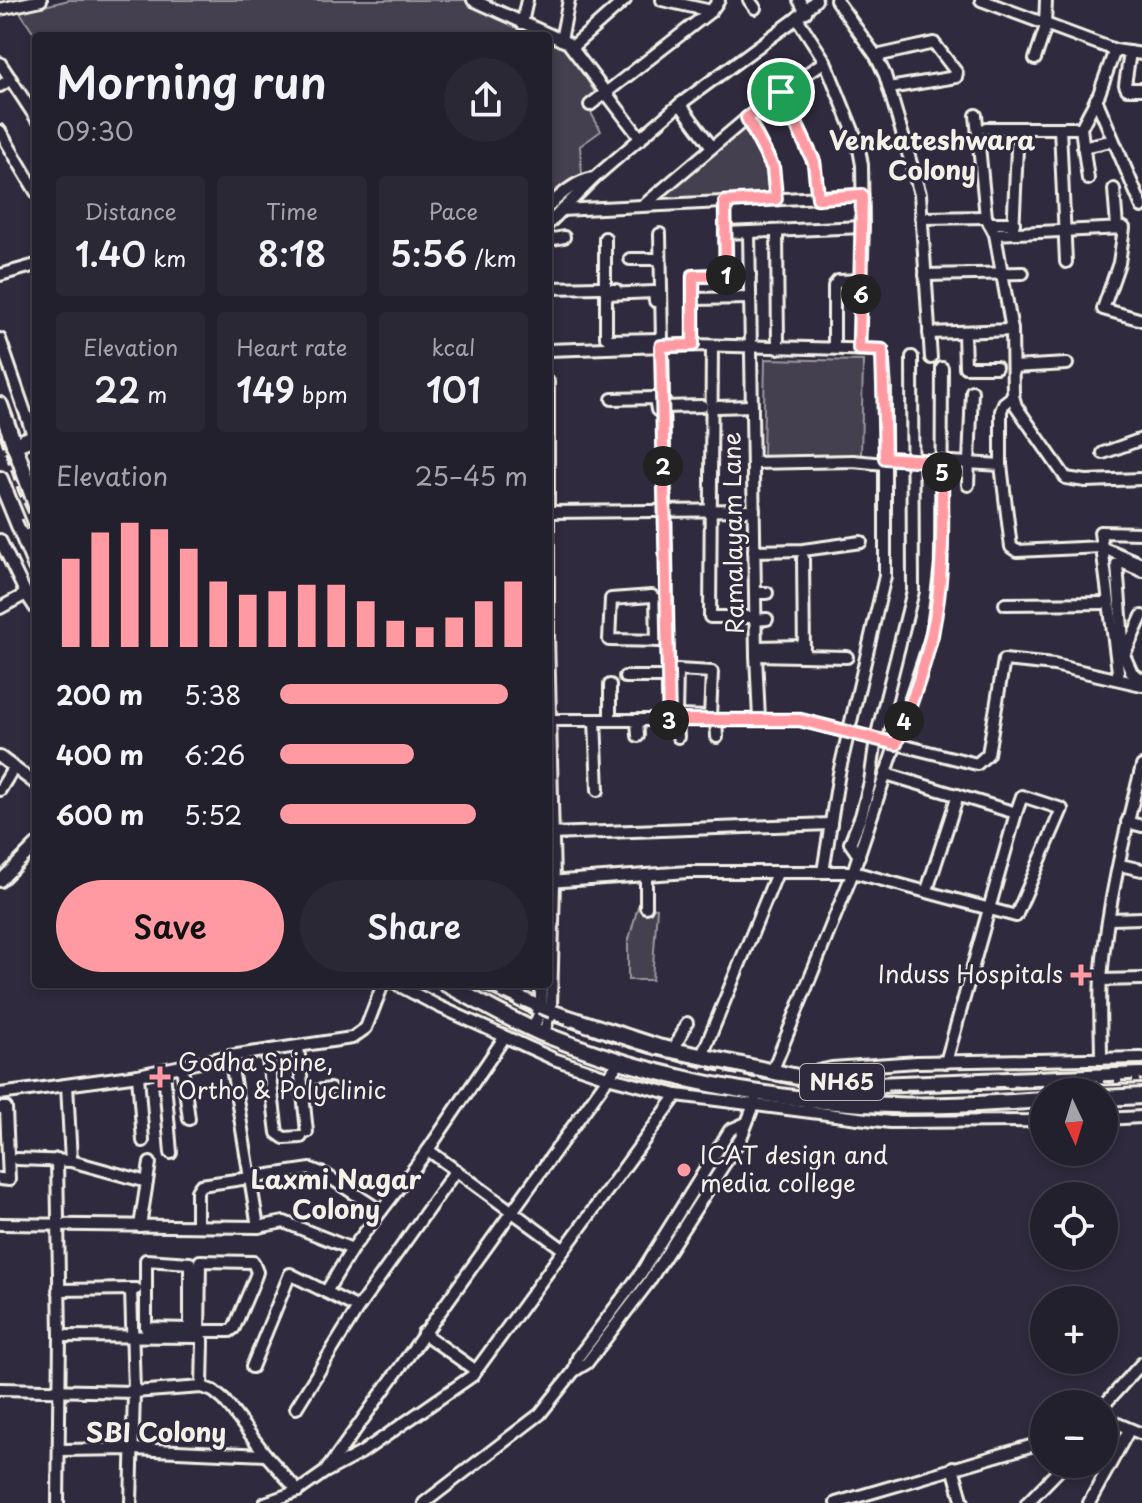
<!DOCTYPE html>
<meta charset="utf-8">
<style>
body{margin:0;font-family:"Playpen Sans",sans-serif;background:#2b2836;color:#f1f3f6;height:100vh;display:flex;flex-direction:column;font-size:30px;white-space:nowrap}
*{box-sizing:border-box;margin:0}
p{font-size:26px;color:#a3a3aa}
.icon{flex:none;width:44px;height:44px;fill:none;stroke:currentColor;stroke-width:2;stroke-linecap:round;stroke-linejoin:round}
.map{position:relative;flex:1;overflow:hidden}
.side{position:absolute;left:32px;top:32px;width:520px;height:956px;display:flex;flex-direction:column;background:#23202e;border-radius:8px;box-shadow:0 4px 12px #0003,0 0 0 2px #403e4a}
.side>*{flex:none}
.needle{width:52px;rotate:176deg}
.fabs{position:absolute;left:1030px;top:1078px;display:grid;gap:16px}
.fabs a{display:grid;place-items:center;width:88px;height:88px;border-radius:50%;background:#23202e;box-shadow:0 4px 12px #0003,0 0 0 2px #403e4a;font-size:40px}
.pin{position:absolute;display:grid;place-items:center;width:68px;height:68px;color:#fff;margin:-34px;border:4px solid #fff;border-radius:50%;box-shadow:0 2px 8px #0007}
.km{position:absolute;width:40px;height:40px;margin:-20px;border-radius:50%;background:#222;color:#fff;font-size:22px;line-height:40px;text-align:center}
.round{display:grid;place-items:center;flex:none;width:84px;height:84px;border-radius:42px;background:#2b2836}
.head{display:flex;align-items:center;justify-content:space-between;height:136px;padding:0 24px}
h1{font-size:44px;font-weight:600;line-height:60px}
.metrics{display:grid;grid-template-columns:repeat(3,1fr);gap:12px;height:136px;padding:8px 24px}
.metrics div{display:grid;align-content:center;border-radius:8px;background:#2b2836;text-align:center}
.metrics b{font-size:34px;font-weight:600}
.metrics small{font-size:22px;font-weight:400}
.metrics p{font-size:22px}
.chart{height:224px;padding:16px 24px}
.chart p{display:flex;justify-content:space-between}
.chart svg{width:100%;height:144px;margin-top:8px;stroke:#ff9aa2;stroke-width:6}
.cta{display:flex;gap:16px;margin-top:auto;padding:16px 24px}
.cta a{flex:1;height:92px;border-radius:48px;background:#ff9aa2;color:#111;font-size:32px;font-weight:600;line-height:92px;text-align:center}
.cta a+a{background:#2b2836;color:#f1f3f6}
ul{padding:0 24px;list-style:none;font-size:26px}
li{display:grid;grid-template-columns:128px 96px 1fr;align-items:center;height:60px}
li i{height:20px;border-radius:10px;background:#ff9aa2}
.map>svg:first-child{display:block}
.green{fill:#454050;stroke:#9c989c;stroke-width:2}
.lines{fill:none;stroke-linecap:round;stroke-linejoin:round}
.minor-casing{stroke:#f4f1e8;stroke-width:16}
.highway-casing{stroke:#f4f1e8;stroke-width:20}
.minor{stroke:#2f2a3d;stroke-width:10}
.highway{stroke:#2f2a3d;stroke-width:14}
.rail{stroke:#f4f1e8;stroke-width:3;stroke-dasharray:12 6;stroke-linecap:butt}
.route-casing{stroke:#fff;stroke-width:16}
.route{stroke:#ff9aa2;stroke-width:10}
.poi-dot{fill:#ff9aa2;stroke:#2f2a3d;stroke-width:3}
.labels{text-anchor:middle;stroke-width:6;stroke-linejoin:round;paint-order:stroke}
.shield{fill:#2f2a3d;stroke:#b9b5b5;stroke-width:2}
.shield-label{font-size:22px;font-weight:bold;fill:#f4f1e8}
.street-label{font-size:24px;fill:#f4f1e8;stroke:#2f2a3d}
.poi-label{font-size:24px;fill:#f4f1e8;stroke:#2f2a3d;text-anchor:start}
.neighbourhood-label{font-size:26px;font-weight:bold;fill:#f4f1e8;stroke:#2f2a3d}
</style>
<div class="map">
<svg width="1142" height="1503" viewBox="0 0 1142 1503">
<rect width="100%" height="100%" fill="#2f2a3d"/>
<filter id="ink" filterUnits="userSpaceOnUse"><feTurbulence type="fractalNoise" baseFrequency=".0125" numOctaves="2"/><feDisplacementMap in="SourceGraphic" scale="16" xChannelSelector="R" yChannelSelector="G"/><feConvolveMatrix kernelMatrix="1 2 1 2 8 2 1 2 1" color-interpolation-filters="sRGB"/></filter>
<g filter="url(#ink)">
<!-- green -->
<g class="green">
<polygon points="69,0 469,0 546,36 36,36 20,12"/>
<polygon points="548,37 571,52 595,93 585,102 601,131 580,146 582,174 548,202"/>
<polygon points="745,125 768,169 770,195 659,200 658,195"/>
<polygon points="765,359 863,361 861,458 763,456"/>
<polygon points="638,906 657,908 652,980 628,980 628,943"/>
</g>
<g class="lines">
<defs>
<g id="minor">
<polyline points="473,0 568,43 641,139"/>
<polyline points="662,0 711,11"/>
<polyline points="749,0 755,8"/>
<polyline points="799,0 806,12"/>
<polyline points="836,0 876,56 885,75 920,194 931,358"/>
<polyline points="981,0 1115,50 1142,54"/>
<polyline points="0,9 41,0"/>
<polyline points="797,18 825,61 858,143 862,165 863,227 859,349"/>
<polyline points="522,23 527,0"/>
<polyline points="1045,26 1046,0"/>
<polyline points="561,40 569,0"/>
<polyline points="572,47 625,0"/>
<polyline points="1130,52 1125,85 1127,89 1142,89"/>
<polyline points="876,56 934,43 957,73 956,77 889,88"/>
<polyline points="1035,59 1046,26"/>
<polyline points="0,63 36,118"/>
<polyline points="0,86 11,79"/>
<polyline points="1096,99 1142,207"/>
<polyline points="680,104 712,147"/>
<polyline points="590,105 711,11 719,0"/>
<polyline points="976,115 986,217 995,234 1012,330 1013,396 1016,406 1066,478 1086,481 1142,479"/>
<polyline points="747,118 773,168 776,199"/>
<polyline points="986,128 1081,128"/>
<polyline points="1060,128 1066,262"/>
<polyline points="0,131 36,192"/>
<polyline points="1083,147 1106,142"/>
<polyline points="1088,179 1081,128 1099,94 1115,50"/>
<polyline points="1114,189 1117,227"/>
<polyline points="818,198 814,162 781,92 825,61"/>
<polyline points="644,205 747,118 781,92"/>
<path d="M548,207C561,194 576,181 594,178"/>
<polyline points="561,210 862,195"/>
<polyline points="921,218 986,217"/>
<polyline points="989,223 1014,223"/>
<polyline points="548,224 594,178 680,104 797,18 816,0"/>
<polyline points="777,231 778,348"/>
<polyline points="749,232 756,655 759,719"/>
<polyline points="1013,232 1018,128"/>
<polyline points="725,233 863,227"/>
<polyline points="660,234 669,720"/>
<polyline points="995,234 1124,228 1119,263 1103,309 1142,320"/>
<polyline points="605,238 605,290 616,290"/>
<polyline points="548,240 564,237"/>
<polyline points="630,259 660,259"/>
<polyline points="0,275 36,265"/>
<polyline points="726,275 750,275"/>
<polyline points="925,275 1023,273"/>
<polyline points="548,288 600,287"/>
<polyline points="693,299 750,298"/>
<polyline points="655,301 654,292 606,294 606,337 609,340 661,339"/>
<polyline points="964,332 965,367 996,367"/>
<polyline points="929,333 1012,330"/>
<polyline points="0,339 35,441"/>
<polyline points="693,345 693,276 726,275 725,202"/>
<polyline points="712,346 710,617 755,617"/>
<polyline points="834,348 834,286 838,281 862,280"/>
<polyline points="548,350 693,345 882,350 885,388 885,576 839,773 823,872"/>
<polyline points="1013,367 1067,364"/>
<polyline points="1013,396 1004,403 1001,411 1001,465 1011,547 1017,551 1101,547 1142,564"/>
<polyline points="612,399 655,398 657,410"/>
<polyline points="662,407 702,406"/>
<polyline points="717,407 752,406"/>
<polyline points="1103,453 1142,439"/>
<polyline points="885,458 1001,465"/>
<polyline points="753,463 853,461 885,464"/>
<polyline points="968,485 972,391"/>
<polyline points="550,512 754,510"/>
<polyline points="0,540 26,594 36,609"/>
<polyline points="754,551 803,550 861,542"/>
<polyline points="803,558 804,655"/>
<polyline points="1142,571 1121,562 1117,564 1124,655 1132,673 1142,679"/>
<polyline points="755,593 767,593"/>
<polyline points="652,596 611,599 609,640 667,641"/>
<polyline points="656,599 657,641"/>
<polyline points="1005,604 1109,603"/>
<polyline points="0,608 26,594"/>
<polyline points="755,620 767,619"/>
<polyline points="756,647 803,646"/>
<polyline points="1125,653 1142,616"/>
<polyline points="756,655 847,657"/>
<polygon points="677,670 712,672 710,717 676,716"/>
<polyline points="625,677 668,677"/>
<polyline points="1119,679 1100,532 1142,533"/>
<polyline points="610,685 610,720"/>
<polyline points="595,720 598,790"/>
<polyline points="637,720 638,736"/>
<polyline points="677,720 678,737"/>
<polyline points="716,720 717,737"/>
<polyline points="548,723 550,720 800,720 977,764 988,754 1004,660 1054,665 1142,685"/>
<polyline points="0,757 36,784"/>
<polyline points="0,790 14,767"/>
<polyline points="1127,822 1142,826"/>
<polyline points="549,834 831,824"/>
<polyline points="859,856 850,843 861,816 870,782 876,738 913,591 912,357"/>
<polyline points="1120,865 1142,870"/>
<polyline points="0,881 36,845"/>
<polyline points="548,882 688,872 853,872 1016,916 1062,809 1022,796 1016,813 886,774"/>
<polyline points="927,890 958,795"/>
<polyline points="646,907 646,875"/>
<polyline points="1110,919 1142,918"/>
<polyline points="1101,980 1142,979"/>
<polyline points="396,984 438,1006 554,1059 607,1077 677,1095 890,1122 1044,1121"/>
<polyline points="533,1029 541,1009 541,984"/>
<polyline points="544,1034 551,1007 554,881 548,636 548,382"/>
<polyline points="298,1047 307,1132"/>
<polyline points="673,1051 687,1023"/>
<polyline points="267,1052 277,1133 284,1138 301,1137"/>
<polyline points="230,1056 258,1227"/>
<polyline points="701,1058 777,873"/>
<path d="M1101,1059C1101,1032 1099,1005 1101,978C1107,907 1124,835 1142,766"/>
<polyline points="946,1062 1016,813"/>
<polyline points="182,1066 189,1119"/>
<polyline points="164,1070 171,1153"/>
<polyline points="772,1072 853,872 932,635 941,565 942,368"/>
<polyline points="138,1075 143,1141"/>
<polyline points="807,1079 818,1071 832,1068 917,1062 1142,1058"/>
<polyline points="67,1085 71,1161"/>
<polyline points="302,1093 330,1089"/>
<polyline points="0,1094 138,1075 230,1056 352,1038 366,1028 383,984"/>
<polyline points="0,1108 6,1108 9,1180 0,1179"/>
<polyline points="1104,1119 1142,1117"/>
<polyline points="428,1150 563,1249"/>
<polyline points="17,1159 71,1161 147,1182"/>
<polyline points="57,1159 60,1336 58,1503"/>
<polyline points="0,1224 258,1227 284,1222 352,1249"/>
<polyline points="140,1226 150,1163"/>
<polyline points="197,1226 197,1191 201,1185 311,1169 326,1175 381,1211"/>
<polygon points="146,1260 190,1263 190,1329 146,1328"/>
<polyline points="58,1290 136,1289"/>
<polyline points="326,1292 352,1249 428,1150 504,1038"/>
<polyline points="423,1333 475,1370"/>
<polyline points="60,1336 199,1337 203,1341 202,1387"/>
<polyline points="199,1337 200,1261 253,1262 257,1272 255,1278 234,1328 230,1331 199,1331"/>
<polyline points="252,1367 290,1274 358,1308"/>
<polyline points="574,1371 578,1357 641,1273 730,1130 746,1123"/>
<polyline points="0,1389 134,1392 202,1387 213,1391 224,1400 266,1455 298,1491"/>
<polyline points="1104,1405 1142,1363"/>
<polyline points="296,1408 358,1308 456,1170"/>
<polyline points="1104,1418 1142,1434"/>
<polyline points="59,1450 133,1449 266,1455"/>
<polyline points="953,1467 963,1503"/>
<polyline points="327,1471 361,1453 472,1376 677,1095"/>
<polyline points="131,1503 134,1392 131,1289"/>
<polyline points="265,1503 298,1491 325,1472 620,1061"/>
<polyline points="424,1503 540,1414 574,1371 587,1363 648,1283 741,1138 755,1102"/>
<polyline points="836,1503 1044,1442"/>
<polyline points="1027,1503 1065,1464"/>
<polyline points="1089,1503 1129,1430"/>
</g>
<g id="highway">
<polyline points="0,405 36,505"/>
<polyline points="14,445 34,437"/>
<polyline points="0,479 36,567"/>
<path d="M446,984C478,1001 510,1020 543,1034C654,1078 774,1102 892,1105C943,1107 994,1103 1044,1100"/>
<polyline points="490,984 541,1009 658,1047 807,1079 875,1085 1142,1075"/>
<polyline points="1104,1098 1142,1096"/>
</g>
</defs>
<!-- minor casing -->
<use href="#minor" class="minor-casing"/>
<!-- highway casing -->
<use href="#highway" class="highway-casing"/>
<!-- minor -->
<use href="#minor" class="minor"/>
<!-- highway -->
<use href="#highway" class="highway"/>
<!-- rail -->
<g class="rail">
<polyline points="0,435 19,492 36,529"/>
<polyline points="22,519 36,550"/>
<path d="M472,984C584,1038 702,1076 826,1087C931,1096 1037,1084 1142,1080"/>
</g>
</g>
</g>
<g class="lines" filter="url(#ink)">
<defs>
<path id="route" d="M781,92L814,162L818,198L862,195L859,349L882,350L885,458L942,462C942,519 945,577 932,633C924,671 909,708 896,744L800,720H669L661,346L693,345V276L726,275L725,202L776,199L773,168L747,118Z"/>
</defs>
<!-- route casing -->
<use href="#route" class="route-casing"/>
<!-- route -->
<use href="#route" class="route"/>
</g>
<!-- markers -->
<g class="poi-dot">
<path d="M1077 963h8v8h8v8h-8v8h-8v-8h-8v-8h8z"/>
<path d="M156 1065h8v8h8v8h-8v8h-8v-8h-8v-8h8z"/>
<circle cx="684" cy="1170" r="8"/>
</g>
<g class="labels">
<!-- shield labels -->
<rect class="shield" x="800" y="1064" width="84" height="36" rx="6"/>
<g class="shield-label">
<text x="842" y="1090">NH65</text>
</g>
<!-- street labels -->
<g class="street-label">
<text transform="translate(734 533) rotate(-91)" y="8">Ramalayam Lane</text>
</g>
<!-- poi labels -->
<g class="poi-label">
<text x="1063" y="983" text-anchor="end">Induss Hospitals</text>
<text x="178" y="1071">Godha Spine,<tspan x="178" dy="28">Ortho &amp; Polyclinic</tspan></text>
<text x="700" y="1164">ICAT design and<tspan x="700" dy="28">media college</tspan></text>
</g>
<!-- neighbourhood labels -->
<g class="neighbourhood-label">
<text x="932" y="150">Venkateshwara<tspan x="932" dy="30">Colony</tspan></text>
<text x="336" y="1189">Laxmi Nagar<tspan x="336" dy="30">Colony</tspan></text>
<text x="156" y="1442">SBI Colony</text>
</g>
</g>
</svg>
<div class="fabs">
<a><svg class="needle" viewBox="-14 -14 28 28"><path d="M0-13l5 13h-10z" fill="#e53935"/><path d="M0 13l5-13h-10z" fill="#a3a3aa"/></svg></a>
<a><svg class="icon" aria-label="locate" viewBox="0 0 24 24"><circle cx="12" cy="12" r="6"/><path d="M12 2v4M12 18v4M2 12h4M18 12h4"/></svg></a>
<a>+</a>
<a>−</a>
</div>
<div class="pin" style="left:781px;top:92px;background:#1e9e55"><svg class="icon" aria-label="arrive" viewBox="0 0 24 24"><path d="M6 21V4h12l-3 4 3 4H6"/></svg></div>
<b class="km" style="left:726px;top:275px">1</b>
<b class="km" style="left:663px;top:466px">2</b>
<b class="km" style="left:669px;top:720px">3</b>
<b class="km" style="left:904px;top:721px">4</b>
<b class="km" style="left:942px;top:472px">5</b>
<b class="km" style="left:861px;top:294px">6</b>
<section class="side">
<div class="head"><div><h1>Morning run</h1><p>09:30</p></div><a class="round"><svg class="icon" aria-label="share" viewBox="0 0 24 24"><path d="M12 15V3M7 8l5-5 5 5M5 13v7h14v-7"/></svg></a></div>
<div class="metrics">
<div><p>Distance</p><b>1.40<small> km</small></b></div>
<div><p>Time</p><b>8:18</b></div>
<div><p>Pace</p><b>5:56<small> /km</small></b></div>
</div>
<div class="metrics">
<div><p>Elevation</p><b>22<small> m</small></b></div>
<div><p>Heart rate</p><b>149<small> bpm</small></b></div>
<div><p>kcal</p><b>101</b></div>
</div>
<div class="chart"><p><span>Elevation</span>25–45 m</p>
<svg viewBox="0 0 160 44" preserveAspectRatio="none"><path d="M5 44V17M15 44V9M25 44V6M35 44V8M45 44V14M55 44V24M65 44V28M75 44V27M85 44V25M95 44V25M105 44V30M115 44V36M125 44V38M135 44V35M145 44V30M155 44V24"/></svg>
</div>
<ul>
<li><b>200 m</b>5:38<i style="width:92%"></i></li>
<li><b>400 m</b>6:26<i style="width:54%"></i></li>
<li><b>600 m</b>5:52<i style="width:79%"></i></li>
</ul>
<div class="cta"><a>Save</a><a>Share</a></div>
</section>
</div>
